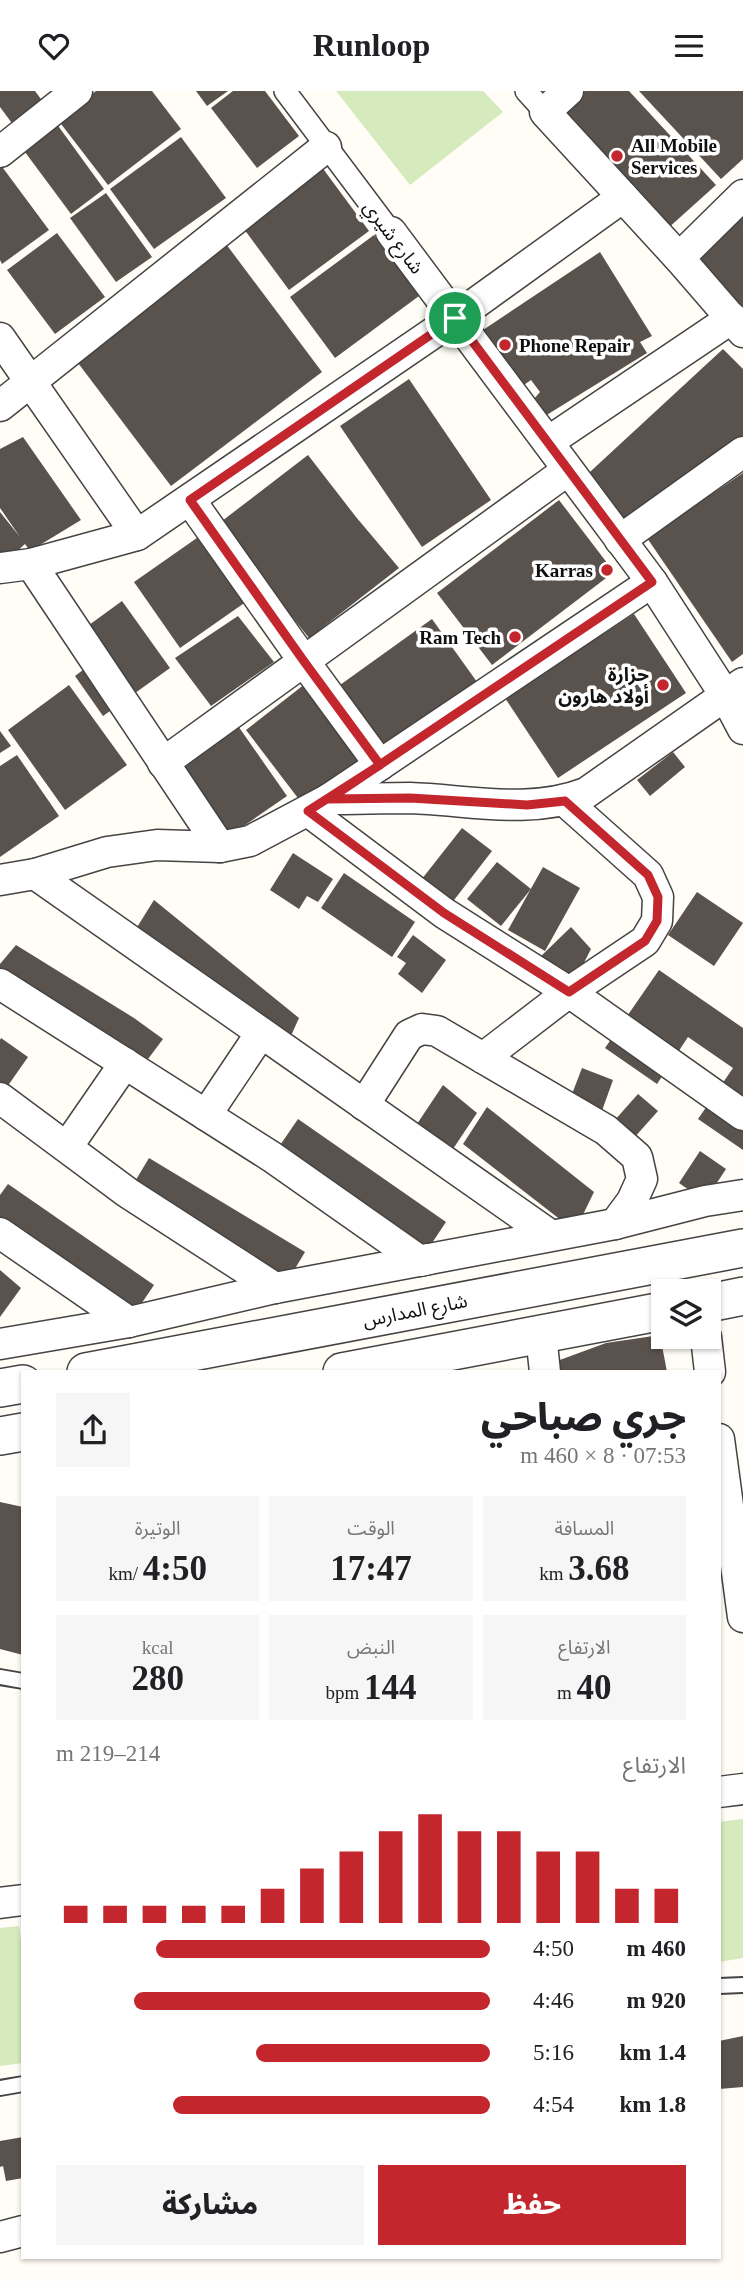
<!DOCTYPE html>
<html lang="ar">
<meta charset="utf-8">
<style>
body{margin:0;font-family:"Times New Roman","Noto Sans Arabic",serif;background:#f6f6f6;color:#202124;direction:rtl;height:100vh;display:flex;flex-direction:column;font-size:26px;white-space:nowrap}
*{box-sizing:border-box;margin:0}
p{font-size:23px;color:#757577}
.icon{flex:none;width:38px;height:38px;fill:none;stroke:currentColor;stroke-width:2;stroke-linecap:round;stroke-linejoin:round}
.map{position:relative;flex:1;overflow:hidden;direction:ltr}
.panel{position:absolute;left:21px;top:1279px;width:700px;height:889px;display:flex;flex-direction:column;background:#fff;border-radius:0px;box-shadow:0 2px 5px #0004;direction:rtl}
.panel>*{flex:none}
.buttons{position:absolute;left:651px;top:1188px;display:grid;gap:14px}
.buttons a{display:grid;place-items:center;width:70px;height:70px;border-radius:0px;background:#fff;box-shadow:0 2px 5px #0004;font-size:35px}
.pin{position:absolute;display:grid;place-items:center;width:60px;height:60px;color:#fff;margin:-30px;border:4px solid #fff;border-radius:50%;box-shadow:0 2px 7px #0007}
.round{display:grid;place-items:center;flex:none;width:74px;height:74px;border-radius:0px;background:#f6f6f6}
.summary{display:flex;align-items:center;justify-content:space-between;height:119px;padding:0 35px}
h1{font-size:38px;font-weight:800;line-height:52px}
.metrics{display:grid;grid-template-columns:repeat(3,1fr);gap:10px;height:119px;padding:7px 35px}
.metrics div{display:grid;align-content:center;border-radius:0px;background:#f6f6f6;text-align:center}
.metrics b{font-size:35px;font-weight:800}
.metrics small{font-size:19px;font-weight:400}
.metrics p{font-size:19px}
.chart{height:196px;padding:14px 35px}
.chart p{display:flex;justify-content:space-between}
.chart svg{width:100%;height:126px;margin-top:7px;stroke:#c4262e;stroke-width:6}
.button{display:flex;gap:14px;margin-top:auto;padding:14px 35px}
.button a{flex:1;height:80px;border-radius:0px;background:#c4262e;color:#fff;font-size:28px;font-weight:800;line-height:80px;text-align:center}
.button a+a{background:#f6f6f6;color:#202124}
ul{padding:0 35px;list-style:none;font-size:23px}
li{display:grid;grid-template-columns:112px 84px 1fr;align-items:center;height:52px}
li i{height:18px;border-radius:9px;background:#c4262e}
header{display:flex;justify-content:space-between;align-items:center;height:91px;padding:0 35px;background:#fff;font-size:32px;font-weight:800}
.map>svg:first-child{display:block}
.green{fill:#d5ebbd}
.building{fill:#5a524d}
.lines{fill:none;stroke-linecap:round;stroke-linejoin:round}
.service-casing{stroke:#444;stroke-width:18}
.pedestrian-casing{stroke:#444;stroke-width:24}
.minor-casing{stroke:#444;stroke-width:33}
.tertiary-casing{stroke:#444;stroke-width:40}
.service{stroke:#fff;stroke-width:14}
.pedestrian{stroke:#fff;stroke-width:21}
.minor{stroke:#fff;stroke-width:30}
.tertiary{stroke:#fff;stroke-width:37}
.route-casing{stroke:#fff;stroke-width:14}
.route{stroke:#c4262e;stroke-width:9}
.poi-dot{fill:#c4262e;stroke:#fff;stroke-width:2.5}
.labels{text-anchor:middle;stroke-width:7;stroke-linejoin:round;paint-order:stroke}
.poi-label{font-size:19px;font-weight:bold;fill:#111;stroke:#fff;text-anchor:end}
.street-label{font-size:19px;fill:#111;stroke:#fff}
</style>
<header><svg class="icon" aria-label="menu" viewBox="0 0 24 24"><path d="M4 6h16M4 12h16M4 18h16"/></svg>Runloop<svg class="icon" aria-label="heart" viewBox="0 0 24 24"><path d="M12 20l-8-8c-3-5 5-10 8-4 3-6 11-1 8 4z"/></svg></header>
<div class="map">
<svg width="743" height="2190" viewBox="0 0 743 2190">
<rect width="100%" height="100%" fill="#fffdf5"/>
<!-- green -->
<g class="green">
<polygon points="336,0 483,0 503,21 410,94"/>
<polygon points="743,1728 743,1867 719,1871 719,1731"/>
<polygon points="19,1835 23,1864 23,1972 0,1975 0,1837"/>
</g>
<!-- building -->
<g class="building">
<polygon points="0,0 35,0 46,15 14,35 0,16"/>
<polygon points="96,0 152,0 181,38 108,94 58,29"/>
<polygon points="196,0 228,0 207,15"/>
<polygon points="233,0 265,0 299,45 257,77 211,17"/>
<polygon points="585,0 629,0 716,94 666,139 557,27"/>
<polygon points="639,0 743,0 743,68 721,88"/>
<polygon points="56,32 104,98 71,123 22,57"/>
<polygon points="181,46 226,107 154,158 110,98"/>
<polygon points="0,73 49,139 2,173 0,169"/>
<polygon points="321,75 369,140 289,199 241,134"/>
<polygon points="106,102 152,166 116,191 70,127"/>
<polygon points="740,124 743,127 743,225 691,168"/>
<polygon points="57,142 105,206 55,243 7,179"/>
<polygon points="374,144 419,205 335,267 290,206"/>
<polygon points="226,153 322,281 171,395 75,268"/>
<polygon points="600,161 652,245 640,251 647,262 545,325 534,308 540,301 531,289 521,296 483,239"/>
<polygon points="723,258 743,278 743,346 631,441 578,392"/>
<polygon points="409,288 491,409 422,456 340,335"/>
<polygon points="23,346 81,429 30,460 25,453 5,471 0,470 0,421 20,446 0,417 0,358"/>
<polygon points="308,364 356,426 399,477 309,547 263,489 209,440"/>
<polygon points="743,382 743,563 732,571 647,447"/>
<polygon points="559,409 614,481 492,574 437,502"/>
<polygon points="204,442 250,508 180,557 134,491"/>
<polygon points="122,510 170,577 103,625 75,585 108,560 89,534"/>
<polygon points="634,523 686,602 558,687 505,607"/>
<polygon points="238,525 274,571 211,615 175,567"/>
<polygon points="432,528 477,591 378,662 333,599"/>
<polygon points="310,589 368,665 304,715 246,639"/>
<polygon points="69,594 127,674 65,719 8,639"/>
<polygon points="236,632 287,705 222,750 171,678"/>
<polygon points="0,640 11,655 0,662"/>
<polygon points="673,661 685,676 650,705 637,689"/>
<polygon points="17,664 59,725 0,766 0,675"/>
<polygon points="462,737 492,760 444,822 414,798"/>
<polygon points="293,762 333,788 318,811 307,805 299,818 270,799"/>
<polygon points="497,771 531,798 501,835 467,808"/>
<polygon points="543,776 580,797 545,860 508,839"/>
<polygon points="344,782 415,831 392,866 321,817"/>
<polygon points="697,801 743,832 714,875 668,844"/>
<polygon points="154,809 299,927 285,958 129,849"/>
<polygon points="571,836 591,858 569,901 537,869"/>
<polygon points="413,844 446,869 422,902 398,883 406,872 397,866"/>
<polygon points="16,854 134,927 163,948 136,984 0,893 0,873"/>
<polygon points="659,879 743,937 743,1059 698,1028 733,977 688,946 657,993 605,957"/>
<polygon points="1,947 28,966 0,1006 0,949"/>
<polygon points="582,977 613,989 599,1028 567,1016"/>
<polygon points="443,994 477,1022 451,1061 413,1039"/>
<polygon points="638,1003 658,1020 625,1057 606,1039"/>
<polygon points="487,1016 594,1101 575,1140 463,1053"/>
<polygon points="298,1028 446,1131 420,1170 272,1066"/>
<polygon points="700,1060 726,1078 705,1110 679,1092"/>
<polygon points="149,1067 305,1161 284,1196 128,1102"/>
<polygon points="8,1093 154,1194 129,1231 0,1142 0,1104"/>
<polygon points="0,1179 21,1197 0,1226"/>
<polygon points="660,1244 667,1281 559,1281 557,1270 606,1252"/>
<polygon points="0,1411 23,1416 23,1564 0,1558"/>
<polygon points="743,1945 743,1996 719,1998 719,1950"/>
<polygon points="23,2046 23,2087 6,2090 3,2075 0,2076 0,2050"/>
</g>
<g class="lines">
<defs>
<g id="service">
<polyline points="0,1586 23,1590"/>
<polyline points="719,1895 743,1894"/>
<polyline points="0,1997 23,1993"/>
</g>
<g id="pedestrian">
<polyline points="285,0 391,141"/>
<polyline points="526,0 545,21"/>
</g>
<g id="minor">
<polyline points="568,0 545,21 679,167 743,241"/>
<polyline points="0,61 77,0"/>
<polyline points="391,141 652,491 725,604 743,638"/>
<polyline points="679,167 743,104"/>
<polyline points="0,247 137,444"/>
<polyline points="0,315 326,56"/>
<polyline points="548,351 732,227"/>
<polyline points="190,409 303,569 380,674"/>
<polyline points="620,449 743,361"/>
<polyline points="31,473 220,756"/>
<polyline points="0,477 31,473 137,444 455,227 623,106"/>
<polyline points="163,672 568,379"/>
<path d="M329,708C356,708 383,707 410,707C469,709 529,724 586,702L743,592"/>
<polyline points="308,720 444,822 569,901 743,1024"/>
<polyline points="35,783 550,1144"/>
<polyline points="0,789 35,783 107,761 157,754 220,756 250,750 329,708 652,491"/>
<polyline points="0,893 272,1066 420,1170 429,1168"/>
<polyline points="483,967 569,901 645,850 657,830 658,806 648,784 565,710"/>
<polyline points="0,1007 128,1102 275,1197"/>
<polyline points="364,1014 409,944 422,938 437,940 606,1039 637,1066 642,1088 632,1110 615,1133"/>
<polyline points="206,1024 261,942"/>
<polyline points="67,1056 125,972"/>
<polyline points="0,1142 129,1231"/>
<polyline points="541,1244 545,1281"/>
<polyline points="706,1246 710,1281"/>
<polyline points="0,1253 129,1231 275,1197 615,1133 705,1110 743,1104"/>
<polyline points="719,1348 743,1526"/>
<polyline points="719,1701 743,1698"/>
<polyline points="0,1812 23,1809"/>
<polyline points="0,2146 23,2140"/>
</g>
<g id="tertiary">
<polyline points="709,1212 743,1205"/>
<polyline points="86,1281 743,1157"/>
<polyline points="342,1281 663,1220"/>
<polyline points="0,1297 23,1293"/>
<polyline points="0,1345 23,1341"/>
</g>
</defs>
<!-- service casing -->
<use href="#service" class="service-casing"/>
<!-- pedestrian casing -->
<use href="#pedestrian" class="pedestrian-casing"/>
<!-- minor casing -->
<use href="#minor" class="minor-casing"/>
<!-- tertiary casing -->
<use href="#tertiary" class="tertiary-casing"/>
<!-- service -->
<use href="#service" class="service"/>
<!-- pedestrian -->
<use href="#pedestrian" class="pedestrian"/>
<!-- minor -->
<use href="#minor" class="minor"/>
<!-- tertiary -->
<use href="#tertiary" class="tertiary"/>
</g>
<g class="lines">
<defs>
<polyline id="route" points="455,227 190,409 303,569 380,674 308,720 444,822 569,901 645,850 657,830 658,806 648,784 565,710 527,714 410,707 329,708 652,491 455,227"/>
</defs>
<!-- route casing -->
<use href="#route" class="route-casing"/>
<!-- route -->
<use href="#route" class="route"/>
</g>
<!-- markers -->
<g class="poi-dot">
<circle cx="617" cy="65" r="7"/>
<circle cx="505" cy="254" r="7"/>
<circle cx="607" cy="479" r="7"/>
<circle cx="515" cy="546" r="7"/>
<circle cx="663" cy="594" r="7"/>
</g>
<g class="labels">
<!-- poi labels -->
<g class="poi-label">
<text x="631" y="61" text-anchor="start">All Mobile<tspan x="631" dy="22">Services</tspan></text>
<text x="519" y="261" text-anchor="start">Phone Repair</text>
<text x="593" y="486">Karras</text>
<text x="501" y="553">Ram Tech</text>
<text x="649" y="590">جزارة<tspan x="649" dy="22">أولاد هارون</tspan></text>
</g>
<!-- street labels -->
<g class="street-label">
<text transform="translate(394 146) rotate(53)" y="7">شارع شيري</text>
<text transform="translate(415 1219) rotate(-11)" y="7">شارع المدارس</text>
</g>
</g>
</svg>
<div class="buttons">
<a><svg class="icon" aria-label="layers" viewBox="0 0 24 24"><path d="M12 4l9 5-9 5-9-5zM3 14l9 5 9-5"/></svg></a>
</div>
<div class="pin" style="left:455px;top:227px;background:#1e9e55"><svg class="icon" aria-label="arrive" viewBox="0 0 24 24"><path d="M6 21V4h12l-3 4 3 4H6"/></svg></div>
<section class="panel">
<div class="summary"><div><h1>جري صباحي</h1><p>07:53 · 8 × 460 m</p></div><a class="round"><svg class="icon" aria-label="share" viewBox="0 0 24 24"><path d="M12 15V3M7 8l5-5 5 5M5 13v7h14v-7"/></svg></a></div>
<div class="metrics">
<div><p>المسافة</p><b>3.68<small> km</small></b></div>
<div><p>الوقت</p><b>17:47</b></div>
<div><p>الوتيرة</p><b>4:50<small> /km</small></b></div>
</div>
<div class="metrics">
<div><p>الارتفاع</p><b>40<small> m</small></b></div>
<div><p>النبض</p><b>144<small> bpm</small></b></div>
<div><p>kcal</p><b>280</b></div>
</div>
<div class="chart"><p><span>الارتفاع</span>214–219 m</p>
<svg viewBox="0 0 160 44" preserveAspectRatio="none"><path d="M5 44V38M15 44V38M25 44V38M35 44V38M45 44V38M55 44V32M65 44V25M75 44V19M85 44V12M95 44V6M105 44V12M115 44V12M125 44V19M135 44V19M145 44V32M155 44V32"/></svg>
</div>
<ul>
<li><b>460 m</b>4:50<i style="width:77%"></i></li>
<li><b>920 m</b>4:46<i style="width:82%"></i></li>
<li><b>1.4 km</b>5:16<i style="width:54%"></i></li>
<li><b>1.8 km</b>4:54<i style="width:73%"></i></li>
</ul>
<div class="button"><a>حفظ</a><a>مشاركة</a></div>
</section>
</div>
